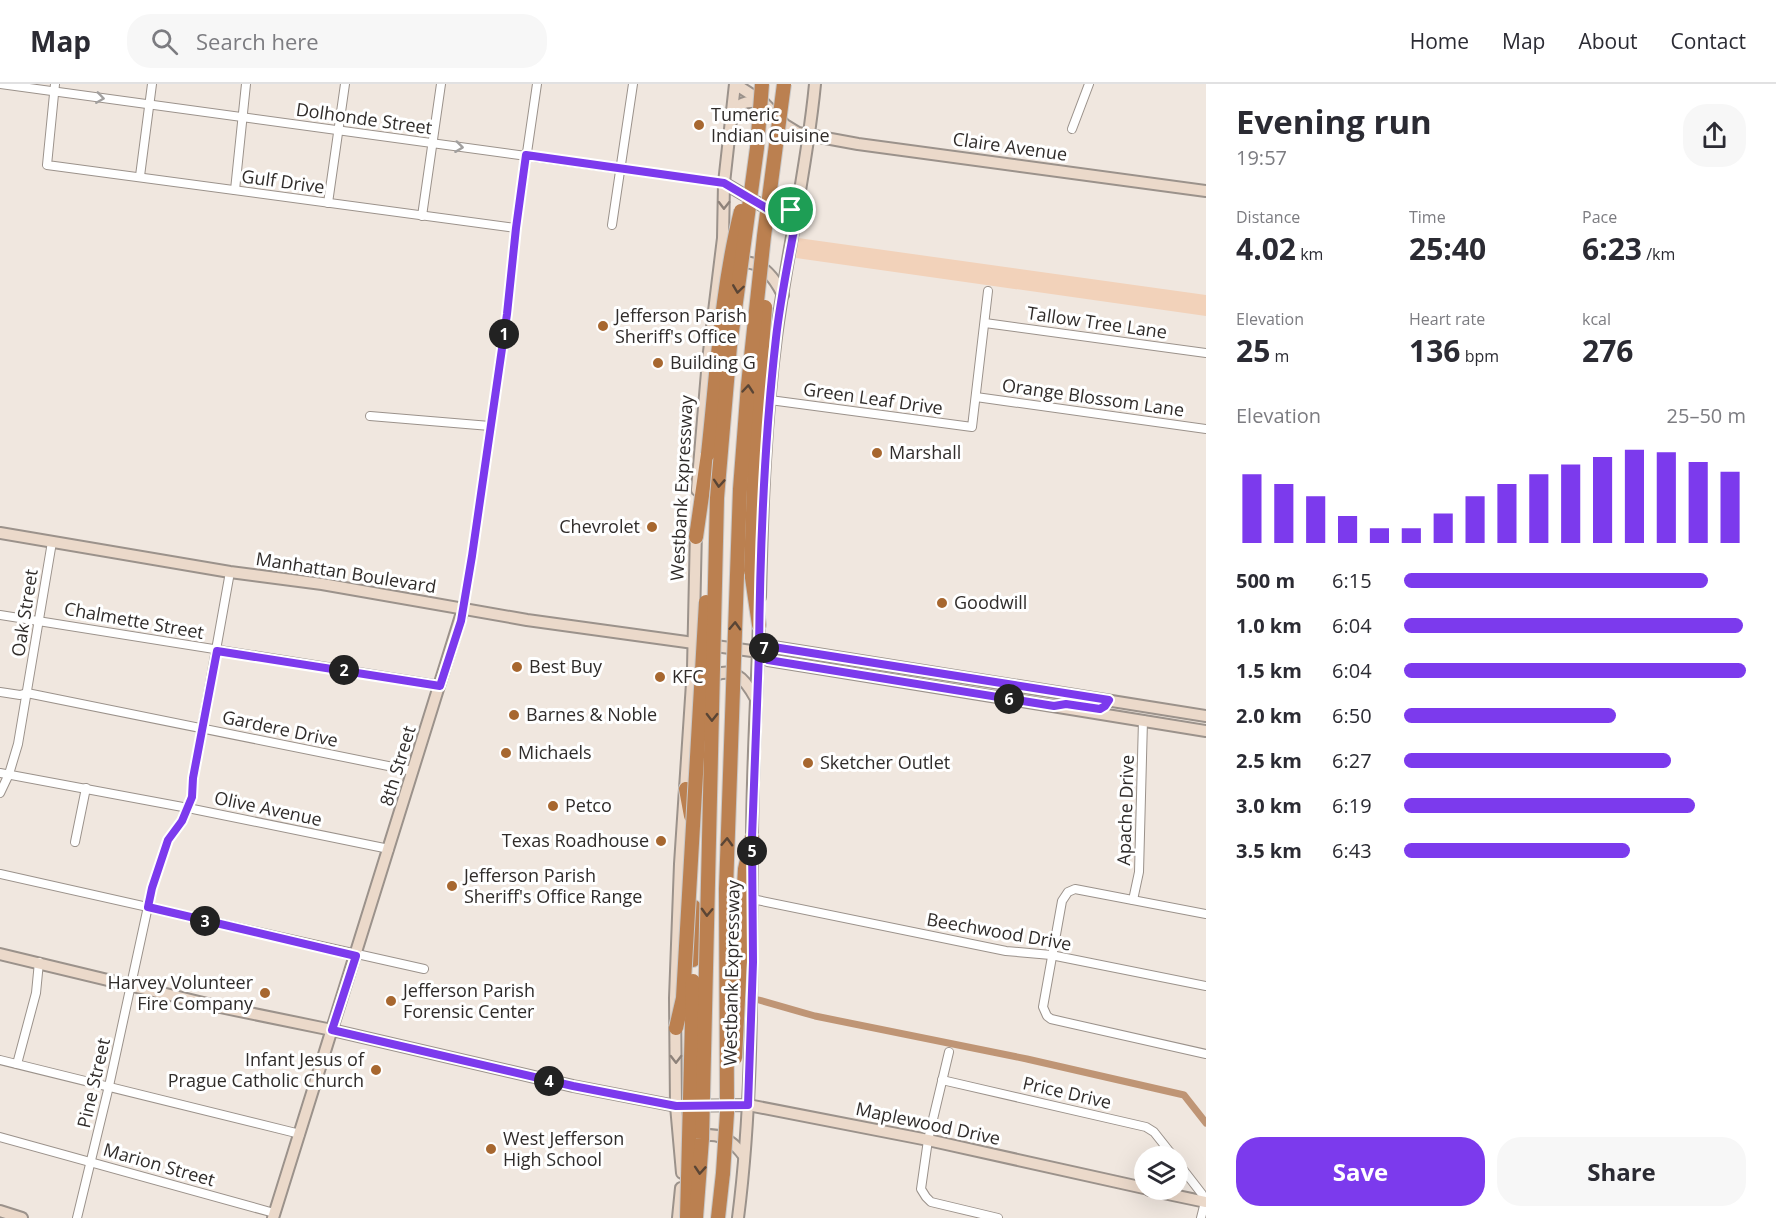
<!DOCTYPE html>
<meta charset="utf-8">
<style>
body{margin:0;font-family:"Open Sans",sans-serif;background:#f7f7f7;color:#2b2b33;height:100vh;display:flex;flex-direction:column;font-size:22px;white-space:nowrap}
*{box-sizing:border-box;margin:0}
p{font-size:20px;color:#7c7c81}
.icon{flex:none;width:33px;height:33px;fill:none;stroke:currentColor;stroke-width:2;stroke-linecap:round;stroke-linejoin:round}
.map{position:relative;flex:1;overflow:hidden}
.sheet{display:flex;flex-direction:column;background:#fff;width:570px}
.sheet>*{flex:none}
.tools{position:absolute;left:1134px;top:1062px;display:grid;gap:12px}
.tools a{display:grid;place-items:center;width:54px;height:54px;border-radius:50%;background:#fff;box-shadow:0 6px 24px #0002;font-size:30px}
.pin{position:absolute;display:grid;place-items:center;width:51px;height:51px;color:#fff;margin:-26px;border:3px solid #fff;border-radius:50%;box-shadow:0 2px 6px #0007}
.km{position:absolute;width:30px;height:30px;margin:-15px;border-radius:50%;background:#222;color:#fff;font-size:16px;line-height:30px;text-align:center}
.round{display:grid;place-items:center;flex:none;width:63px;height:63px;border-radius:24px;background:#f7f7f7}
.head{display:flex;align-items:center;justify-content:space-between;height:102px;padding:0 30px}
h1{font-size:33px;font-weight:700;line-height:45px}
.stats{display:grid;grid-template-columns:repeat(3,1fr);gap:9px;height:102px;padding:6px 30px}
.stats div{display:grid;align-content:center}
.stats b{font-size:30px;font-weight:700}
.stats small{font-size:16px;font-weight:400}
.stats p{font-size:16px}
.chart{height:168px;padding:12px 30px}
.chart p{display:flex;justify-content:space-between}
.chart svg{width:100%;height:108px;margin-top:6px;stroke:#7c3aed;stroke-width:6}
.action{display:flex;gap:12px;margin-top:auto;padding:12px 30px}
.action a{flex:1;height:69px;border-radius:24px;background:#7c3aed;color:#fff;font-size:24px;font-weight:700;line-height:69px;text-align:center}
.action a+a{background:#f7f7f7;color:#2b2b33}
ul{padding:0 30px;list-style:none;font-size:20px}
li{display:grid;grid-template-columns:96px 72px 1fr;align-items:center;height:45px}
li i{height:15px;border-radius:8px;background:#7c3aed}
header{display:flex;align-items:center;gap:36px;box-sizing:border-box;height:84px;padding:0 30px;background:#fff;border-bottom:2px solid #e1e1e2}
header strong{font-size:28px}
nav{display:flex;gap:33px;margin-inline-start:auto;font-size:21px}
.search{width:420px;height:54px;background:#f7f7f7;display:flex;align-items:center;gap:15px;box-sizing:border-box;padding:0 21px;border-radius:24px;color:#7c7c81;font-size:22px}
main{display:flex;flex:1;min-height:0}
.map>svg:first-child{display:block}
.green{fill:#f2d2ba}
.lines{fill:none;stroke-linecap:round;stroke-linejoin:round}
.canal{stroke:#bf9575;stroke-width:7}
.street-casing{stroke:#9b928b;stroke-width:10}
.secondary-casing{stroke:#9b928b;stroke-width:14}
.highway-casing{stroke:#c9c8c8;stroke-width:16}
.street{stroke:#fff;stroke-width:8}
.secondary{stroke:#ebd9ca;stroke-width:10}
.highway{stroke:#bb8050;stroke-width:14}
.highway-bridge-casing{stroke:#c9c8c8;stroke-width:16;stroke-linecap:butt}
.highway-bridge{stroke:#bb8050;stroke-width:14}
.oneway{stroke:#a2a09f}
.oneway2{stroke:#8e827a}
.oneway3{stroke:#5a4535}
.route-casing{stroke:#fff;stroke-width:12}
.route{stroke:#7c3aed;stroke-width:8}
.poi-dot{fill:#a7672f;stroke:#fff;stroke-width:2}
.labels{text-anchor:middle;stroke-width:6;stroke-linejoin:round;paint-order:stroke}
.poi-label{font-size:18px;fill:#302c2a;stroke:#fff;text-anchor:start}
.street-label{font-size:18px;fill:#302c2a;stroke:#fff}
</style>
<header>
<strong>Map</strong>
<div class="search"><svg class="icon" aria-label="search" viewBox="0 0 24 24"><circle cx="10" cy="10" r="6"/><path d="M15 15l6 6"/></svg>Search here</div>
<nav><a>Home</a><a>Map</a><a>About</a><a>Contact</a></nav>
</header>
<main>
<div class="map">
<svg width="1206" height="1134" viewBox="0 0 1206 1134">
<rect width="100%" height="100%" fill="#f0e7df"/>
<!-- green -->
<polygon class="green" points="798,154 1206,211 1206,232 796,174"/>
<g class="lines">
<!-- canal -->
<polyline class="canal" points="759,916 815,932 1027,975 1184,1011 1206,1039"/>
<defs>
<g id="street">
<polyline points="0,0 724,99"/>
<polyline points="55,0 47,81 516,144"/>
<polyline points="1072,45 1089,0"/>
<polyline points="140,92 152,0"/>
<polyline points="235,106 246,0"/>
<polyline points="328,119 345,0"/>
<polyline points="422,132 441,0"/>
<polyline points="612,141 633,0"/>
<polyline points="985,239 1206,269"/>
<polyline points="976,313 1206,345"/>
<polyline points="770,316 972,343 988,207"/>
<polyline points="370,332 490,342"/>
<polyline points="463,525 472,472 507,229 516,144 537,0"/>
<polyline points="0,531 440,601"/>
<polyline points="0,608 20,611 27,609 413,687"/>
<polyline points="0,689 188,724 389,765"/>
<polyline points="0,709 9,690 18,660 52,458"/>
<polyline points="75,758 86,704"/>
<polyline points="0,790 424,885"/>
<polyline points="752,815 1006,867 1051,871 1206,902"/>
<polyline points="1133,816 1139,788 1143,636"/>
<polyline points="1206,830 1075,805 1068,808 1062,817 1043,923 1047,932 1051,935 1206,970"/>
<polyline points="949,968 928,1056 921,1105 926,1113 931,1118 998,1134"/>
<polyline points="0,976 300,1050"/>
<polyline points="17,980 36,909 39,878"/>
<polyline points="942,996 1146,1043 1154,1048 1173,1072"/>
<polyline points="0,1053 274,1129"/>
<polyline points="1178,1079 1202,1110 1205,1118 1201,1134"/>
<polyline points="77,1134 109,1002 152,804 168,756 182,737 192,713 193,694 230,488"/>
</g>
<g id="secondary">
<polyline points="735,0 763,18 785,41 798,49 858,60 1206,107"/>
<path d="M732,27C742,17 750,17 763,18"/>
<path d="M724,99L773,128C784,130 791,125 799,119"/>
<path d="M736,180C760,173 774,193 783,211"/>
<polyline points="697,406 708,276 723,154 724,99 735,0"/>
<polyline points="0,449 230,488 322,500 527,536 759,568 768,576 1206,647"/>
<path d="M760,513C762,427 765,339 776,253C787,168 807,85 815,0"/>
<polyline points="759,568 767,562 1206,632"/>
<path d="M707,595C732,580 744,593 756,615"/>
<polyline points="0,870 220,923 332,946 573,1002 676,1022 748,1021 928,1056 1144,1104"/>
<path d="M696,1055C715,1045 732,1056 744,1072"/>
<polyline points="682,1089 676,1022 675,914 680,780 693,584 696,445"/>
<polyline points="1149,1106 1206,1118"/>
<polyline points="0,1127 22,1134"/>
<polyline points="273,1134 463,525"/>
<polyline points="678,1134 681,1104"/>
<path d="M738,1134C754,1009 751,883 752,758C752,683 757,609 759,535"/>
</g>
<g id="highway">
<polyline points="696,453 708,370"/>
<polyline points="751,487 759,541"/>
<polyline points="686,705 691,732"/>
<polyline points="742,837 745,785 752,754"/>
<polyline points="693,876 694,823"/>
<polyline points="718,1134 723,1089"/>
</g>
</defs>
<!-- street casing -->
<use href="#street" class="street-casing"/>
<!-- secondary casing -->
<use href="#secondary" class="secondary-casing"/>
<!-- highway casing -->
<use href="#highway" class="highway-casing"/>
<!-- street -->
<use href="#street" class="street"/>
<!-- secondary -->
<use href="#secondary" class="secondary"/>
<!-- highway -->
<use href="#highway" class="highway"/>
<defs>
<g id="highway-bridge">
<path d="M708,370C717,289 721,206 741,127"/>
<polyline points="751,487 756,341 765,223"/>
<polyline points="676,944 683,914 706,518"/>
<polyline points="735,974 742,837"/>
<polyline points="723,1089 727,1029 726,805 740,405 748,301 764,152 784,0"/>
<polyline points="687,1134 693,897"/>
<polyline points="696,1134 702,1055 717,414 730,262 757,64 762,0"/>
</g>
</defs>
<!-- highway-bridge casing -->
<use href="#highway-bridge" class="highway-bridge-casing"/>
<!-- highway-bridge -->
<use href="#highway-bridge" class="highway-bridge"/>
</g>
<!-- one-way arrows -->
<defs><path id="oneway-chevron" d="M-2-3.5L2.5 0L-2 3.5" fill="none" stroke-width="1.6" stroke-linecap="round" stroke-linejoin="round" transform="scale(1.5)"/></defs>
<g class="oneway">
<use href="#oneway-chevron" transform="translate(100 14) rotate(8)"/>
<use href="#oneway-chevron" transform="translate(459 63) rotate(7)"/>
</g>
<g class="oneway2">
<use href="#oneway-chevron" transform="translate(724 121) rotate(91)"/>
<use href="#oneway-chevron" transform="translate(676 975) rotate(90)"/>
</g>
<g class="oneway3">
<use href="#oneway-chevron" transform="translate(738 205) rotate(98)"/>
<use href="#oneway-chevron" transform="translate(748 305) rotate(-85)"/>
<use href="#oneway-chevron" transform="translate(719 399) rotate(94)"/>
<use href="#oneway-chevron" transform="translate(735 542) rotate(-88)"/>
<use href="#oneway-chevron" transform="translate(712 633) rotate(91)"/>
<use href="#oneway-chevron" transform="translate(727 758) rotate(-88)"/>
<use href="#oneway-chevron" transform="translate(707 828) rotate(92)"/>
<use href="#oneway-chevron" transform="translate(700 1086) rotate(94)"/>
</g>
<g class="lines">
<defs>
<path id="route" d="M791,126L780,129L773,128L724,99L526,71L516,144L507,230L472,472L461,537L440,602L217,567L193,694L192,713L182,737L168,756L152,804L148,823L356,872L332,946L573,1002L676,1022L748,1021L753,878L752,754L759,568L768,576L1054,622L1066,620L1100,625L1105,622L1109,616L767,562L759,568C760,463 764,358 776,254C781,209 791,164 799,119L791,126"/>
</defs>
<!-- route casing -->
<use href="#route" class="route-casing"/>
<!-- route -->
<use href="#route" class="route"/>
</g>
<!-- markers -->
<g class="poi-dot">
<circle cx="699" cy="41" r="6"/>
<circle cx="603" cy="242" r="6"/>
<circle cx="658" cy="279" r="6"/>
<circle cx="877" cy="369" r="6"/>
<circle cx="652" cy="443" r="6"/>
<circle cx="942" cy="519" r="6"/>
<circle cx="517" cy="583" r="6"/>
<circle cx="660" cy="593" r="6"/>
<circle cx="514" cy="631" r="6"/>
<circle cx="506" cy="669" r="6"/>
<circle cx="808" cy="679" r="6"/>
<circle cx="553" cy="722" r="6"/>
<circle cx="661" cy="757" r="6"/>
<circle cx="452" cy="802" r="6"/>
<circle cx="265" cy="909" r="6"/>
<circle cx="391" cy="917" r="6"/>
<circle cx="376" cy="986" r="6"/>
<circle cx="491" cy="1065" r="6"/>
</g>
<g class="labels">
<!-- poi labels -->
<g class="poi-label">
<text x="711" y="37">Tumeric<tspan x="711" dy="21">Indian Cuisine</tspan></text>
<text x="615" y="238">Jefferson Parish<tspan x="615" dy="21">Sheriff's Office</tspan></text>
<text x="670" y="285">Building G</text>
<text x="889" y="375">Marshall</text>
<text x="640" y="449" text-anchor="end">Chevrolet</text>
<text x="954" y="525">Goodwill</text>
<text x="529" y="589">Best Buy</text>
<text x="672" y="599">KFC</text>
<text x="526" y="637">Barnes &amp; Noble</text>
<text x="518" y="675">Michaels</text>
<text x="820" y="685">Sketcher Outlet</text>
<text x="565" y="728">Petco</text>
<text x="649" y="763" text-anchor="end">Texas Roadhouse</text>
<text x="464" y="798">Jefferson Parish<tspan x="464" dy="21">Sheriff's Office Range</tspan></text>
<text x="253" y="905" text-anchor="end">Harvey Volunteer<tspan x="253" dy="21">Fire Company</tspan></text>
<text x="403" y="913">Jefferson Parish<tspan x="403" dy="21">Forensic Center</tspan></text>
<text x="364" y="982" text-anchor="end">Infant Jesus of<tspan x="364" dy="21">Prague Catholic Church</tspan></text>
<text x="503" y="1061">West Jefferson<tspan x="503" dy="21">High School</tspan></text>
</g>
<!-- street labels -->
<g class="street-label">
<text transform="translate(364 35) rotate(8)" y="6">Dolhonde Street</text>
<text transform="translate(1010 63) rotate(8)" y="6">Claire Avenue</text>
<text transform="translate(283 98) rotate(8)" y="6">Gulf Drive</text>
<text transform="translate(1097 239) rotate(8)" y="6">Tallow Tree Lane</text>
<text transform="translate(1093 314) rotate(8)" y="6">Orange Blossom Lane</text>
<text transform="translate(873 315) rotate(8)" y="6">Green Leaf Drive</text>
<text transform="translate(682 404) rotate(-87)" y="6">Westbank Expressway</text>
<text transform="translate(346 489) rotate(9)" y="6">Manhattan Boulevard</text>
<text transform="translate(25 529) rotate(-81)" y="6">Oak Street</text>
<text transform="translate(134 537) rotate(10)" y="6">Chalmette Street</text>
<text transform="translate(280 645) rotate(12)" y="6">Gardere Drive</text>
<text transform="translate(398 682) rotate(-73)" y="6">8th Street</text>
<text transform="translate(268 725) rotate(12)" y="6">Olive Avenue</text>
<text transform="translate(1126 726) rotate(-88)" y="6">Apache Drive</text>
<text transform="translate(999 848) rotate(10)" y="6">Beechwood Drive</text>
<text transform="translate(732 889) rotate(-89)" y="6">Westbank Expressway</text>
<text transform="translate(94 999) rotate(-77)" y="6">Pine Street</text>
<text transform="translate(1067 1009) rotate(13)" y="6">Price Drive</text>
<text transform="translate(928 1040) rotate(12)" y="6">Maplewood Drive</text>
<text transform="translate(159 1081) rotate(16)" y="6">Marion Street</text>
</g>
</g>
</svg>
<div class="tools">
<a><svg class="icon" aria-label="layers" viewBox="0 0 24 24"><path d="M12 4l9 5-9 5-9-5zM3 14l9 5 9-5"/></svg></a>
</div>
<div class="pin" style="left:791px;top:126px;background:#1e9e55"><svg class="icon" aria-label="arrive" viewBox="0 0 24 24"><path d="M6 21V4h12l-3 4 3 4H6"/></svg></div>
<b class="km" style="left:504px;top:250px">1</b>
<b class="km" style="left:344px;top:586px">2</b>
<b class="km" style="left:205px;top:837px">3</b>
<b class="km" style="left:549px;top:997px">4</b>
<b class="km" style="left:752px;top:767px">5</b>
<b class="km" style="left:1009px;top:615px">6</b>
<b class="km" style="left:764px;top:564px">7</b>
</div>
<section class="sheet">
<div class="head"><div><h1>Evening run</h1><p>19:57</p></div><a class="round"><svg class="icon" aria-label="share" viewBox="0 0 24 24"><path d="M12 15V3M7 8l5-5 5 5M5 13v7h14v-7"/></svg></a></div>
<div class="stats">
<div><p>Distance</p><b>4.02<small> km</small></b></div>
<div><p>Time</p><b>25:40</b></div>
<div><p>Pace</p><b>6:23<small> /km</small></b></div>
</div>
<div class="stats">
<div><p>Elevation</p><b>25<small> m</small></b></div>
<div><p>Heart rate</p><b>136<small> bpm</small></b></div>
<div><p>kcal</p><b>276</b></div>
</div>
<div class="chart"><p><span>Elevation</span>25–50 m</p>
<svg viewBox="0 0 160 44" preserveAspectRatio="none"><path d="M5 44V16M15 44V20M25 44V25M35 44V33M45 44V38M55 44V38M65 44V32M75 44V25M85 44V20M95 44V16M105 44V12M115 44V9M125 44V6M135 44V7M145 44V11M155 44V15"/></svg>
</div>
<ul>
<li><b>500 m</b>6:15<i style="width:89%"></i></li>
<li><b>1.0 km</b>6:04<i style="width:99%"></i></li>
<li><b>1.5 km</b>6:04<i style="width:100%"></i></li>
<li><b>2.0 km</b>6:50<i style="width:62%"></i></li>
<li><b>2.5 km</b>6:27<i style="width:78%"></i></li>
<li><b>3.0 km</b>6:19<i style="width:85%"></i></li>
<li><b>3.5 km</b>6:43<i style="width:66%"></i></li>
</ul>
<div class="action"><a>Save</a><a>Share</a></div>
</section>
</main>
